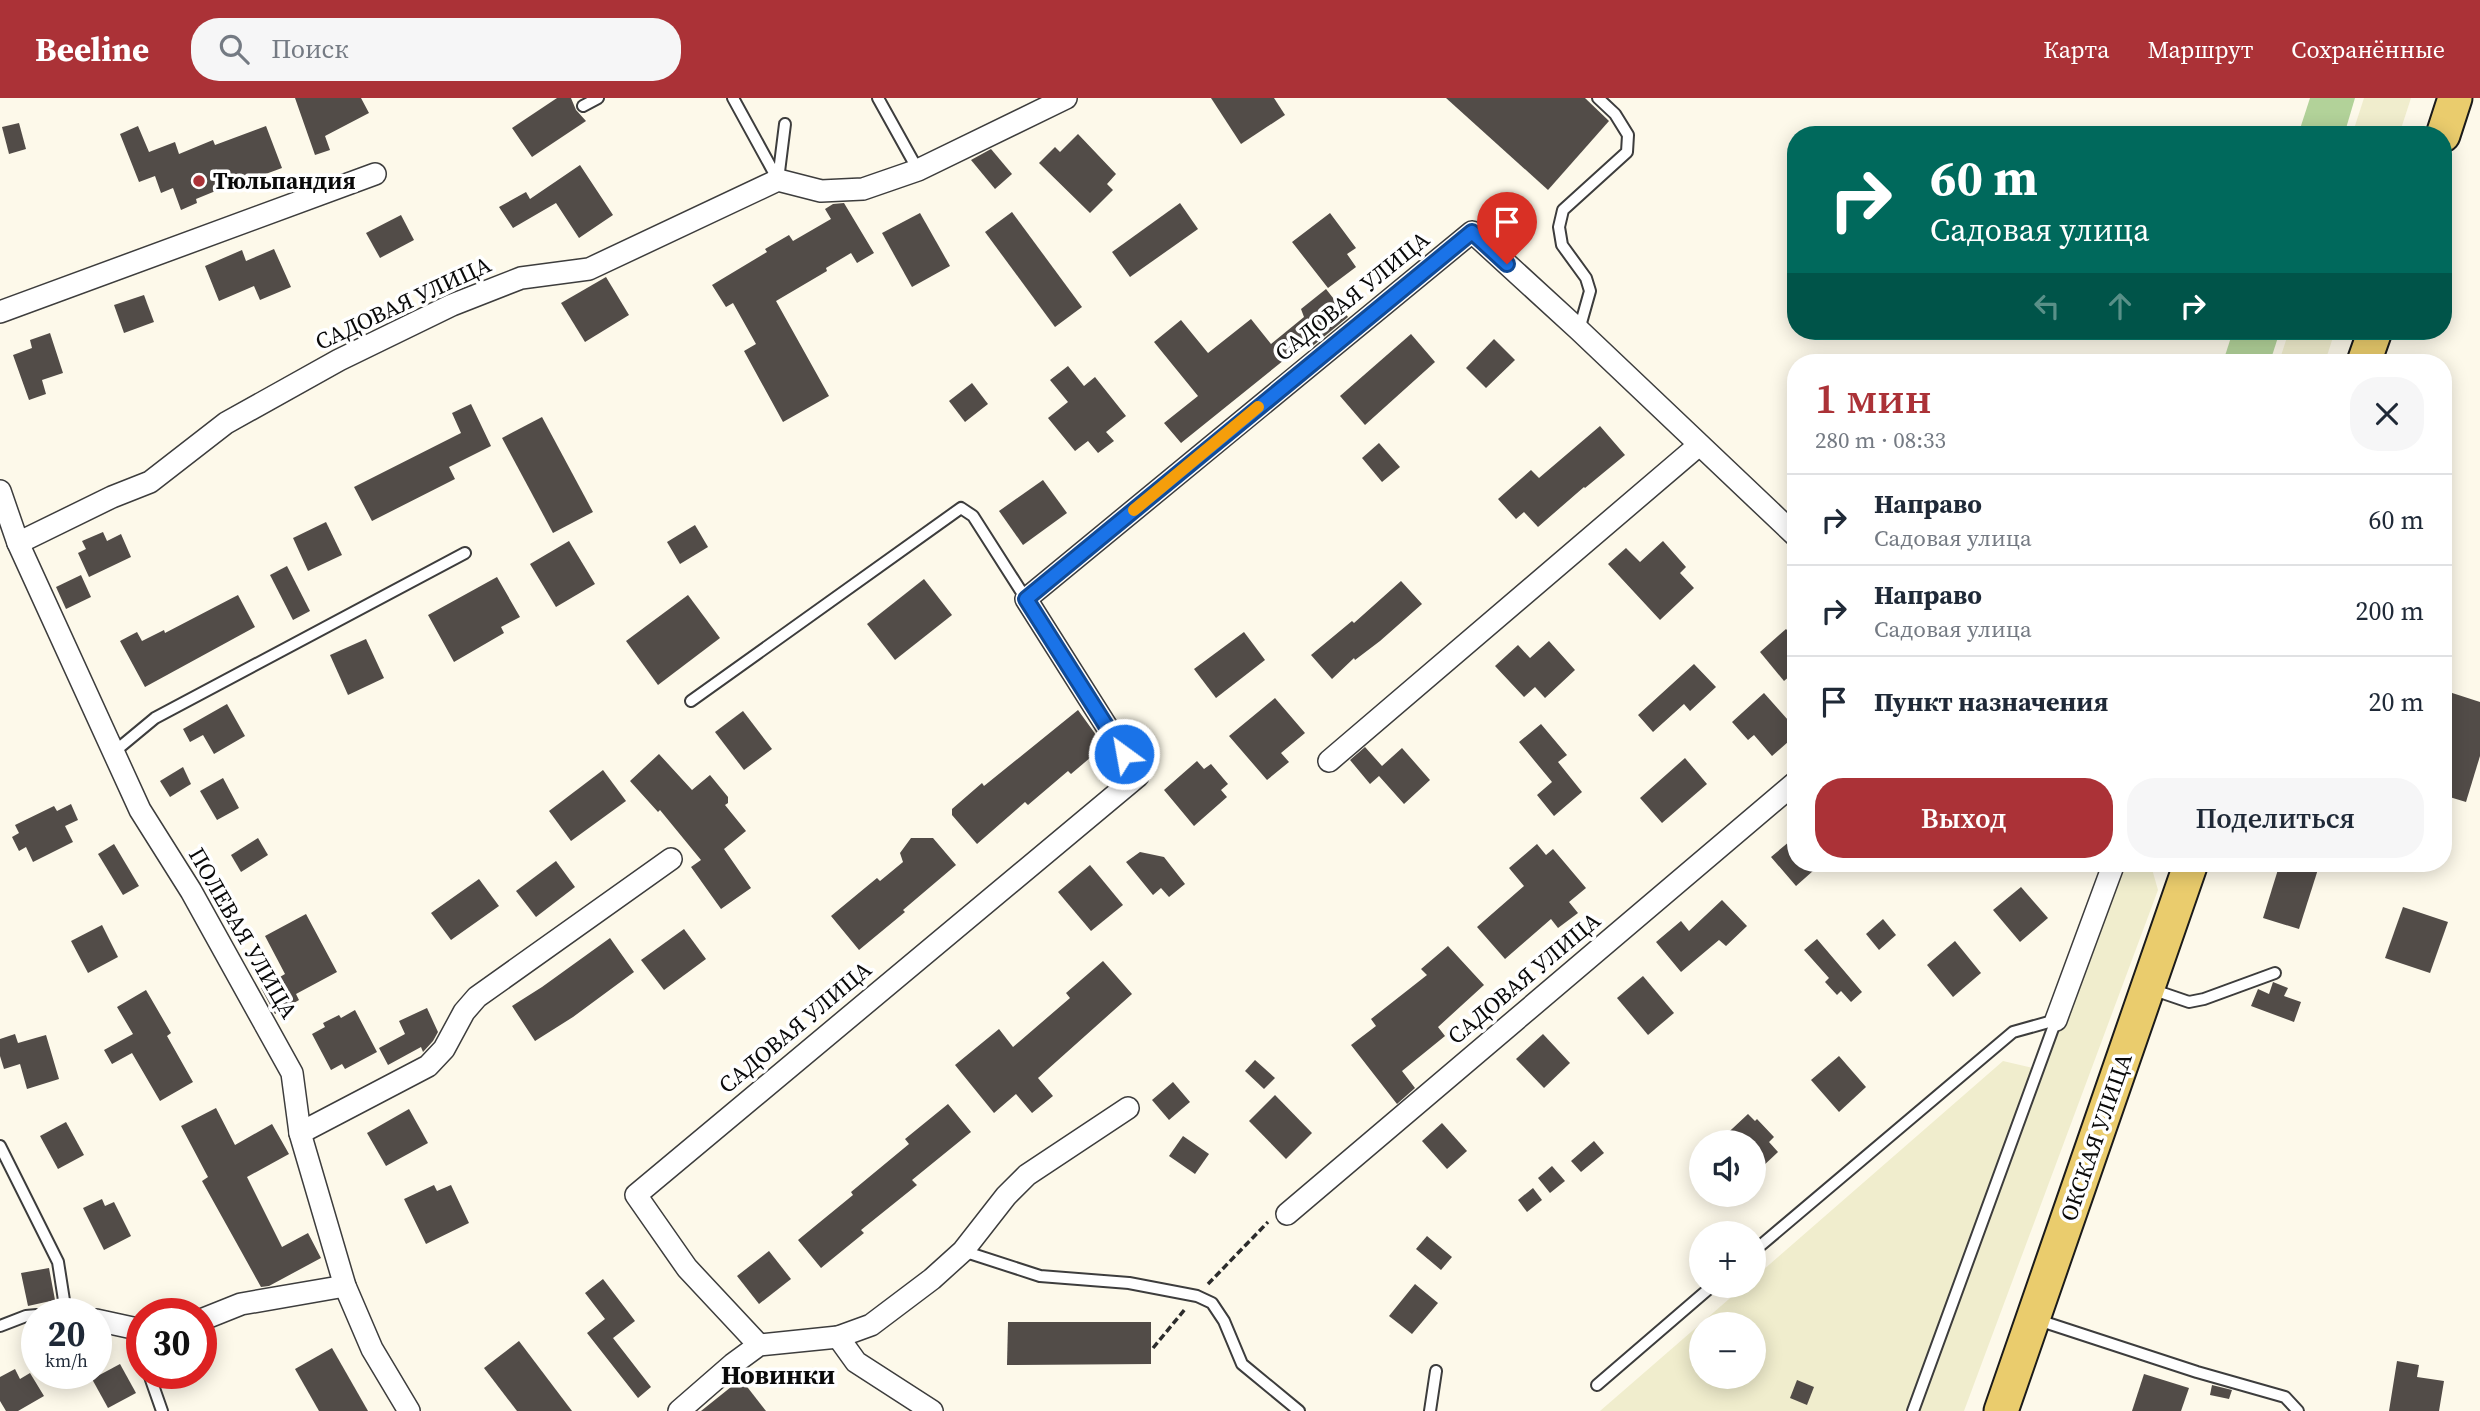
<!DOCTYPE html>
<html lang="ru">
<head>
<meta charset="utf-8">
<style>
  :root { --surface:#fff; --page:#f6f6f7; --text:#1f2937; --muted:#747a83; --line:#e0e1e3; --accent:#ab3237 }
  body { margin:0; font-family:"Source Serif 4",serif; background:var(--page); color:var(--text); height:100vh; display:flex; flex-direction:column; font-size:26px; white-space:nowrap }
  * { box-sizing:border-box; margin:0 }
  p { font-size:23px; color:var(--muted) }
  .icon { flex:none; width:38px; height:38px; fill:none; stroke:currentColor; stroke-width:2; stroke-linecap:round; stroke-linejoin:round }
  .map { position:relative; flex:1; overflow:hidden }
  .drawer { position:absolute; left:1787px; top:256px; width:665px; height:518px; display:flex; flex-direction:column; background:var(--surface); border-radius:28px; box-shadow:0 4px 18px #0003 }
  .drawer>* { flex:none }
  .hud { position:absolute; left:1787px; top:28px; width:665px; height:214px; border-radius:28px; box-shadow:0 4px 18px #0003; background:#00695c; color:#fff; overflow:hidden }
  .fabs { position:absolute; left:1689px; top:1032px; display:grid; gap:14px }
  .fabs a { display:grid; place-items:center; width:77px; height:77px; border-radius:50%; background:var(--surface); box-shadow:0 4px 18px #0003; font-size:35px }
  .speed { position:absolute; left:21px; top:1200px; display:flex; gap:14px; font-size:35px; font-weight:700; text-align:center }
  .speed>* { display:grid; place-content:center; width:91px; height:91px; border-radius:50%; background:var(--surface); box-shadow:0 4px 18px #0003; line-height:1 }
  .speed small { font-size:18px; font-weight:400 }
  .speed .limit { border:10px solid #d22; background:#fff; color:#111 }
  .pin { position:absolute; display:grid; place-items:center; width:60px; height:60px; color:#fff; margin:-72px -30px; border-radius:50% 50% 50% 0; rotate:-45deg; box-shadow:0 0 7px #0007 }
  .pin .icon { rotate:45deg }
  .me { position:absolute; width:77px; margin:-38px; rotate:328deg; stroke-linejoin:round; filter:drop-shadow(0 0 5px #0008) }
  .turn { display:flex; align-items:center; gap:24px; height:147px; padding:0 28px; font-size:32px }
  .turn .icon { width:91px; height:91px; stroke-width:2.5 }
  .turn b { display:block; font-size:49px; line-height:60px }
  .lanes { display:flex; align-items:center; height:66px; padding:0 28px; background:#0003; justify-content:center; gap:35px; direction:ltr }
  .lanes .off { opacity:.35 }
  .round { display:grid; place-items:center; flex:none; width:74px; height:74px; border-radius:28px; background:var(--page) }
  .head { display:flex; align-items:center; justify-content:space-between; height:119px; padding:0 28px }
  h1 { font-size:42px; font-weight:600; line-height:52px; color:var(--accent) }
  .cta { display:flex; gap:14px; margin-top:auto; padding:14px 28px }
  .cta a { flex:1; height:80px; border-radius:28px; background:var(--accent); color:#fff; font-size:28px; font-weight:600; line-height:80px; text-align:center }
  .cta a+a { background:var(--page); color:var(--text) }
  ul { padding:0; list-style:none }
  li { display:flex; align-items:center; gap:21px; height:91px; padding:0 28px; border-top:2px solid var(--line) }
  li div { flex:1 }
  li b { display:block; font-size:26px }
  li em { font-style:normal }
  header { display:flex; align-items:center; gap:42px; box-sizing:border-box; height:98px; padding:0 35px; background:var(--accent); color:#fff }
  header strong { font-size:33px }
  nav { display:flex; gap:38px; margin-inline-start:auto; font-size:24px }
  .search { width:490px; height:63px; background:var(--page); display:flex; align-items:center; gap:18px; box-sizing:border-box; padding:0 24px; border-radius:28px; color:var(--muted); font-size:26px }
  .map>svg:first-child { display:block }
</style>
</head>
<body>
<header>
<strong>Beeline</strong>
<div class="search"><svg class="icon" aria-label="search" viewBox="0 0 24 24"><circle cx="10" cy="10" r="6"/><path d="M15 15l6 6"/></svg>Поиск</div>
<nav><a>Карта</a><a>Маршрут</a><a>Сохранённые</a></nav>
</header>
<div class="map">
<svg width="2480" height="1313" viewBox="0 0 2480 1313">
  <rect width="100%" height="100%" fill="#fdf9ea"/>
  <!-- farmland -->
  <g fill="#f0edcd" fill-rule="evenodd">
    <path d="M2364,0H2411L2399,37H2352Z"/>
    <path d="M2289,233H2335L2325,264H2279Z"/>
    <path d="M2122,765L2152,771L2158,792L1964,1313H1600L1744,1188H1754V1180L2003,963L2041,972ZM1701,1227H1754V1279H1701Z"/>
  </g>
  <!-- forest -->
  <g fill="#b2d299">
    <path d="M2310,0H2355L2344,37H2298Z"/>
    <path d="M2233,233H2280L2270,264H2223Z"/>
  </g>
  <!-- building -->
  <g fill="#524c48">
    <path d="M295,0H361L369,15L325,38L330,52L315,57Z"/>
    <path d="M557,0H571L576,12L586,23L532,59L512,30Z"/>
    <path d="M1211,0H1274L1285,17L1241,46Z"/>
    <path d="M1446,0H1585L1609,23L1548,92Z"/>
    <path d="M19,25L26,51L9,56L2,29Z"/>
    <path d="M138,28L149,54L175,44L179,56L213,42L215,47L266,28L282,70L241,85L240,83L196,101L197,105L181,112L173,90L161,95L155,78L139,84L120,36Z"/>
    <path d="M1078,36L1116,76L1107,86L1113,92L1090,115L1039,65L1055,49L1060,54Z"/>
    <path d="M991,51L1012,76L995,91L971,62Z"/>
    <path d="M580,67L613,117L579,140L556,105L513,130L499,109L526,94L530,101Z"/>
    <path d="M844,105L874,155L857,165L851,155L826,170L827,173L776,203L829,298L783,324L744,253L756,246L733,205L726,209L712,187L767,154L765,151L789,137L793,143L831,121L825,111L833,106Z"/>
    <path d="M1180,105L1198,131L1130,179L1112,154Z"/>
    <path d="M1012,114L1082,209L1055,229L985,134Z"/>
    <path d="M920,115L950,168L912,189L882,135Z"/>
    <path d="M1330,115L1356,150L1347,156L1356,169L1328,190L1292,144Z"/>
    <path d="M401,117L414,142L380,160L366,135Z"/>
    <path d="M274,151L291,189L260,202L254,188L219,203L205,168L242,152L246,163Z"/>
    <path d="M606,179L629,217L585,244L561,205Z"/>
    <path d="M1326,191L1348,219L1309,251L1304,246L1181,345L1164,325L1198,298L1154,244L1181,222L1208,255L1251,221L1271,246L1304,219L1301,211Z"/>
    <path d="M144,197L154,224L124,235L114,207Z"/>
    <path d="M50,235L63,275L42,282L46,296L29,302L13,257L32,250L30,242Z"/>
    <path d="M1411,236L1435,264L1365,327L1340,298Z"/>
    <path d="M1494,241L1515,262L1486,290L1466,270Z"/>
    <path d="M1068,268L1084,288L1095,279L1126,318L1106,334L1114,343L1098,355L1088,343L1075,353L1048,320L1068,304L1050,282Z"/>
    <path d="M972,285L988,306L965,324L949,303Z"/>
    <path d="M471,306L491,348L449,369L455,381L372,423L354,389L461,335L452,315Z"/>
    <path d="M542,319L593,414L553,435L502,340Z"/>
    <path d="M1600,328L1625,357L1585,390L1584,389L1538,429L1524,414L1516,421L1498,401L1531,372L1539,380Z"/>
    <path d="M1379,345L1400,369L1382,384L1362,360Z"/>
    <path d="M1043,382L1067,415L1023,447L999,413Z"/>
    <path d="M326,424L342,457L308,473L293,440Z"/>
    <path d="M695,427L708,449L680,466L667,444Z"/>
    <path d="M103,434L107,443L121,436L131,459L89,479L78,455L86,451L82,443Z"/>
    <path d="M569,443L595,486L556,509L530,466Z"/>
    <path d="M1663,443L1686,469L1680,475L1694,490L1660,522L1608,466L1626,450L1640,464Z"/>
    <path d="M287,468L310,513L293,522L270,477Z"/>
    <path d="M81,477L91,499L66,511L56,489Z"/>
    <path d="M497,479L520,519L501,529L504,535L454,564L428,517Z"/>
    <path d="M924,481L952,517L895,562L867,526Z"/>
    <path d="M1401,483L1422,506L1380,543L1355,562L1354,560L1332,581L1311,557L1352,523L1354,525Z"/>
    <path d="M238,497L255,529L145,589L120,543L137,534L142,543L164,532L165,535Z"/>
    <path d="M688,497L720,540L658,587L626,543Z"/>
    <path d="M1786,531L1796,542V573L1784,583L1760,554Z"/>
    <path d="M1244,534L1265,562L1216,600L1194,571Z"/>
    <path d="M366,541L384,580L348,597L330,557Z"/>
    <path d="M1549,543L1575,572L1545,600L1535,589L1524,599L1495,568L1518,547L1530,560Z"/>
    <path d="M1694,566L1716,589L1690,613L1684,606L1653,634L1638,617Z"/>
    <path d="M2443,592L2480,604V658L2466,704L2443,697Z"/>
    <path d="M1764,595L1796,631V637L1772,658L1754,637L1748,642L1732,624Z"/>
    <path d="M1275,600L1305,635L1281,655L1289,664L1267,682L1229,638Z"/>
    <path d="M227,606L245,638L214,656L203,637L190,644L183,631Z"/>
    <path d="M1078,612L1104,648L1071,676L1068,673L1028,707L1025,704L977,746L952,717V711L982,685L984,688Z"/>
    <path d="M743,613L772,651L744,672L715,634Z"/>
    <path d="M1541,626L1567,657L1558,664L1582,694L1554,718L1537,697L1552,684L1519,644Z"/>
    <path d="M1365,649L1382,668L1402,650L1430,682L1404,706L1379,678L1370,686L1350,662Z"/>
    <path d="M659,656L692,692L710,677L728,699V705L725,707L746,733L724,751L751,790L721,811L691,769L701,762L660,712L658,714L630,683Z"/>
    <path d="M1685,660L1707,686L1662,725L1640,700Z"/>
    <path d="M1197,663L1204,671L1211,666L1228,686L1221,692L1227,699L1194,728L1164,692Z"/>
    <path d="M183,669L191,686L170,699L160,683Z"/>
    <path d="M603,672L626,703L571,743L549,713Z"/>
    <path d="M223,680L239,710L217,722L200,693Z"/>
    <path d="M71,706L78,722L65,728L73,744L33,764L26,749L19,753L12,739L19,735L15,727L54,708L57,713Z"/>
    <path d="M1796,738V765H1822L1796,788L1771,759Z"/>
    <path d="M258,740L268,757L241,774L231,757Z"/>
    <path d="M911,740H933L956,767L903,812L905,814L859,852L831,818L877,780L880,783L903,764L900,755Z"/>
    <path d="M114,746L139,788L123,797L98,756Z"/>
    <path d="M1537,746L1546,757L1553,751L1586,790L1569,804L1578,815L1558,830L1551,821L1505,861L1477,829L1524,788L1509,770Z"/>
    <path d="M1140,754L1164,759L1185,786L1169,799L1161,790L1153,797L1126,764Z"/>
    <path d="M556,763L575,789L536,819L516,793Z"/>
    <path d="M2280,765H2320L2299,831L2263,820Z"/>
    <path d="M1090,767L1123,807L1091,833L1058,794Z"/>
    <path d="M479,781L499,808L451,842L431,815Z"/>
    <path d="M2021,789L2048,820L2020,844L1993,812Z"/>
    <path d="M1722,802L1747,828L1726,848L1719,842L1681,874L1656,844L1681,823L1689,833Z"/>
    <path d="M2403,809L2448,824L2430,875L2385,860Z"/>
    <path d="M306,816L337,874L296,896L299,902L275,916L261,890L285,876L265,838Z"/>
    <path d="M1883,821L1896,837L1879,852L1866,836Z"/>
    <path d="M102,827L118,859L88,875L71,843Z"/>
    <path d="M684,831L706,861L664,892L641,862Z"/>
    <path d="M610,840L634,874L573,919L535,943L512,908L542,889Z"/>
    <path d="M1817,841L1862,894L1851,904L1841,893L1837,897L1825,884L1829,880L1804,852Z"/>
    <path d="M1955,843L1981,875L1953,899L1927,867Z"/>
    <path d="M1448,848L1484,887L1438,929L1445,938L1402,973L1415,990L1397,1006L1351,947L1376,928L1371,921L1427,877L1421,871Z"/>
    <path d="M1103,863L1132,896L1038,980L1053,998L1032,1015L1016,996L994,1015L955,967L999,931L1013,949L1070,900L1066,895Z"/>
    <path d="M1643,878L1674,915L1648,937L1617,900Z"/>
    <path d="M2273,884L2288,890L2284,898L2301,904L2294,924L2251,908L2258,891L2269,896Z"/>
    <path d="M146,892L171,935L167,938L193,984L160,1003L132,955L112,966L104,952L133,936L117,909Z"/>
    <path d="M427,910L438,934L433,943L423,954L421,949L388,967L379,950L405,936L399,923Z"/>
    <path d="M355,912L377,954L345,971L342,966L331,972L312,936L325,929L323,925L339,917L341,920Z"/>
    <path d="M15,936L18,945L46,937L59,981L27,991L20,966L4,971L0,958V941Z"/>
    <path d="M1543,936L1570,965L1544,990L1516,961Z"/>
    <path d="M1839,958L1866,989L1839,1014L1811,982Z"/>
    <path d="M1255,962L1275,980L1264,991L1245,973Z"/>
    <path d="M1173,984L1190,1004L1169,1022L1152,1002Z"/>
    <path d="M1275,997L1312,1035L1286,1061L1249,1023Z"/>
    <path d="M948,1006L971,1034L912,1082L917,1087L861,1132L864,1135L821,1170L798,1142L853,1097L851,1094L909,1046L905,1041Z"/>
    <path d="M216,1010L235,1047L272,1026L289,1056L247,1079L282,1149L308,1135L321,1160L269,1188L261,1189L241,1153L202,1083L208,1079L181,1028Z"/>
    <path d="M409,1011L428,1045L386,1068L367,1035Z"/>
    <path d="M1748,1016L1755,1023L1757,1021L1774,1039L1769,1044L1778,1054L1761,1070L1754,1062V1045H1717Z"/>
    <path d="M66,1024L84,1057L58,1071L40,1038Z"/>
    <path d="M1442,1025L1467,1053L1447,1071L1422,1043Z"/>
    <path d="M1183,1038L1209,1056L1195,1076L1169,1058Z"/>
    <path d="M1594,1043L1604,1055L1581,1074L1571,1063Z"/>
    <path d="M1552,1068L1565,1083L1550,1095L1538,1080Z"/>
    <path d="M434,1087L437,1093L451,1087L469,1125L426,1146L404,1101Z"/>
    <path d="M1533,1090L1542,1102L1527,1114L1518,1102Z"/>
    <path d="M102,1101L105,1108L114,1104L131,1138L104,1152L83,1110Z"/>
    <path d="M1427,1138L1452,1159L1441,1172L1416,1151Z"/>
    <path d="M769,1153L791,1181L759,1206L737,1178Z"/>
    <path d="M49,1170L55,1202L28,1208L21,1175Z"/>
    <path d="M603,1181L635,1223L613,1240L651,1289L638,1300L587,1235L605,1221L585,1195Z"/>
    <path d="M1415,1186L1438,1205L1412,1236L1389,1218Z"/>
    <path d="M1008,1224H1151V1266L1007,1267Z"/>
    <path d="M519,1243L572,1313H517L484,1270Z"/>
    <path d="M332,1250L368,1313H319L295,1271Z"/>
    <path d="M2397,1263L2419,1267L2417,1279L2444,1283L2439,1313H2389Z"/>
    <path d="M120,1266L136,1295L108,1310L92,1281Z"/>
    <path d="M15,1271L20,1281L30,1275L44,1298L18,1313H6L0,1303V1279Z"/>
    <path d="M2144,1276L2189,1290L2181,1313H2132Z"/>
    <path d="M741,1281L766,1313H701Z"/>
    <path d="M1797,1282L1814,1289L1807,1307L1790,1300Z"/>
    <path d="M2212,1287L2232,1292L2229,1301L2210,1297Z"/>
  </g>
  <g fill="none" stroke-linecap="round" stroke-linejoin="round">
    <defs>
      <g id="lane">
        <path d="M733,0L778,82"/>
        <path d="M878,0L918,72"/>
        <path d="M583,8L598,0"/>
        <path d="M778,82L785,26"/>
        <path d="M1579,232L1590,193L1586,180L1562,147L1559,129L1563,112L1627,54L1628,37L1615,16L1598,0"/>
        <path d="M691,603L961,410L973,418L1026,501"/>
        <path d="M114,654L155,620L465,455"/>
        <path d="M2151,891L2189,904L2204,901L2275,875"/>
        <path d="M0,1048L58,1164L66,1215L50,1216"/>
        <path d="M963,1153L1040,1178L1129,1185L1197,1198L1212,1205L1224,1223L1242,1266L1299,1313"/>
        <path d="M1754,1153L2013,934L2056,922"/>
        <path d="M2035,1221L2197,1274L2285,1299L2298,1313"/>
        <path d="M0,1228L26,1218L37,1217"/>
        <path d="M149,1276L162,1313"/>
        <path d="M1597,1287L1712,1188"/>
        <path d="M1430,1313L1436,1273"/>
        <path d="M1913,1313L2056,922"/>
      </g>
      <g id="street">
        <path d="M0,214L375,76"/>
        <path d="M0,393L18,445L140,712L191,793L292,975L300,1035L345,1188L372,1251L409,1313"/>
        <path d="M18,445L112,399L150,384L226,325L339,262L452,207L521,180L589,171L778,82L821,93L863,91L918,72L1066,0"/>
        <path d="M1329,663L1699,347"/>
        <path d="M2056,922L2114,765"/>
        <path d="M300,1035L428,968L444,951L464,914L477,899L671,761"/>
        <path d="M1287,1116L1796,684"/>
        <path d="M66,1215L73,1216"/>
        <path d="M96,1222L142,1232"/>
        <path d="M201,1222L241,1206L345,1188"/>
        <path d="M838,1239L856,1264L932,1313"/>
        <path d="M759,1247L687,1170L636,1097L1138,678L1026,501L1472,134L1579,232L1796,438"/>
        <path d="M679,1313L733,1266L759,1247L838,1239L871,1227L932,1181L963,1153L1006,1098L1027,1077L1128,1010"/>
      </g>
      <g id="primary">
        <path d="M2443,37L2455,0"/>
        <path d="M2364,264L2375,233"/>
        <path d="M2001,1313L2191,765"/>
      </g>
    </defs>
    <!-- lane casing -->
    <use href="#lane" stroke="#3d3d3d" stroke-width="14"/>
    <!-- street casing -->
    <use href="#street" stroke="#3d3d3d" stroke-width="24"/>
    <!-- primary casing -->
    <use href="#primary" stroke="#1b1b1b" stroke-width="37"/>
    <!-- path -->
    <g stroke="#2c2c2c" stroke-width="3.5" stroke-dasharray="7 3.5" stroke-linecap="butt">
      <path d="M1208,1186L1268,1124"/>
      <path d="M1153,1250L1186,1210"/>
    </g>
    <!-- lane -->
    <use href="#lane" stroke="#fff" stroke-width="10"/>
    <!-- street -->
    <use href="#street" stroke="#fff" stroke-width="21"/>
    <!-- primary -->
    <use href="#primary" stroke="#eacc6d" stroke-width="33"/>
  </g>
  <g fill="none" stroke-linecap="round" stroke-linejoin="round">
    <defs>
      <path id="route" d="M1124,656L1026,501L1472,134L1507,166"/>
    </defs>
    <!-- route casing -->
    <use href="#route" stroke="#114b97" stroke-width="18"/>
    <!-- route -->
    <use href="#route" stroke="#1a73e8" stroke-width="12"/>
    <!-- slow -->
    <path stroke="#f59e0b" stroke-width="12" d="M1134,412L1258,309"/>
  </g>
  <!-- markers -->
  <circle fill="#ab3237" stroke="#fff" stroke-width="2.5" cx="199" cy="83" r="7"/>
  <g text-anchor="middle" stroke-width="7" stroke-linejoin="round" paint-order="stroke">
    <!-- poi labels -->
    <g font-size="23" font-weight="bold" fill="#0a0a0a" stroke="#fff" text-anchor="start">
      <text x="213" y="91">Тюльпандия</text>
    </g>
    <!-- street labels -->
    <g font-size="23" fill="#0a0a0a" stroke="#fff">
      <text transform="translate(1352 198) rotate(-39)" y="8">САДОВАЯ УЛИЦА</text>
      <text transform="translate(403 205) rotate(-25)" y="8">САДОВАЯ УЛИЦА</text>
      <text transform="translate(243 835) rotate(60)" y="8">ПОЛЕВАЯ УЛИЦА</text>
      <text transform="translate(1524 880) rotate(-40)" y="8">САДОВАЯ УЛИЦА</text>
      <text transform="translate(795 929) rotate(-40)" y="8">САДОВАЯ УЛИЦА</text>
      <text transform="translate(2096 1039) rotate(-71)" y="8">ОКСКАЯ УЛИЦА</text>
    </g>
    <!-- quarter labels -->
    <g font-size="26" font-weight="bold" fill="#0a0a0a" stroke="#fff">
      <text x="778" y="1286">Новинки</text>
    </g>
  </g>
</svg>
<div class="fabs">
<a><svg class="icon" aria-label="sound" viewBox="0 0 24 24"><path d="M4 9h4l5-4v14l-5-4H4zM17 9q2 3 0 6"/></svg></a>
<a>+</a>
<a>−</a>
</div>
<div class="speed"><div>20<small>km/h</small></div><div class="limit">30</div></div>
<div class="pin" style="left:1507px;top:166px;background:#d93025"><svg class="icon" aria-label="arrive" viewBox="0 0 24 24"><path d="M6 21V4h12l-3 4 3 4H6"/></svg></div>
<svg class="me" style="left:1124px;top:656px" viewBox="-20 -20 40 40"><circle r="17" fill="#1a73e8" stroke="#fff" stroke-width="3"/><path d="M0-11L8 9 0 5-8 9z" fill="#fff"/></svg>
<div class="hud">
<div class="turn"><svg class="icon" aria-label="right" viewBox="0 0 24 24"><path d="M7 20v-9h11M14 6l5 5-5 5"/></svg><div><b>60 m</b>Садовая улица</div></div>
<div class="lanes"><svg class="icon off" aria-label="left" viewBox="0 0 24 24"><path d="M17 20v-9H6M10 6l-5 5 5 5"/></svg><svg class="icon off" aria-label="ahead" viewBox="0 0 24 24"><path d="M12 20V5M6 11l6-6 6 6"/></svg><svg class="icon" aria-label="right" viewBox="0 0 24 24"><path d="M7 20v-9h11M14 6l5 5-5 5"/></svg></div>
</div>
<section class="drawer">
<div class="head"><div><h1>1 мин</h1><p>280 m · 08:33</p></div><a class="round"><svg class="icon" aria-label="close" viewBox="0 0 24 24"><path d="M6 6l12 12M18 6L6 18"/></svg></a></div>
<ul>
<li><svg class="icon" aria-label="right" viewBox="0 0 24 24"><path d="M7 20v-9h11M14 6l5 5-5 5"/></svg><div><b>Направо</b><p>Садовая улица</p></div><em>60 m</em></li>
<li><svg class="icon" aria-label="right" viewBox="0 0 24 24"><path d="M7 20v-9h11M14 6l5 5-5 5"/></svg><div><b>Направо</b><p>Садовая улица</p></div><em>200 m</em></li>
<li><svg class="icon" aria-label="arrive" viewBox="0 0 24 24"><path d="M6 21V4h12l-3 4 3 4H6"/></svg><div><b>Пункт назначения</b></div><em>20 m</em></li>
</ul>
<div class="cta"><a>Выход</a><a>Поделиться</a></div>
</section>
</div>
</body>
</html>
